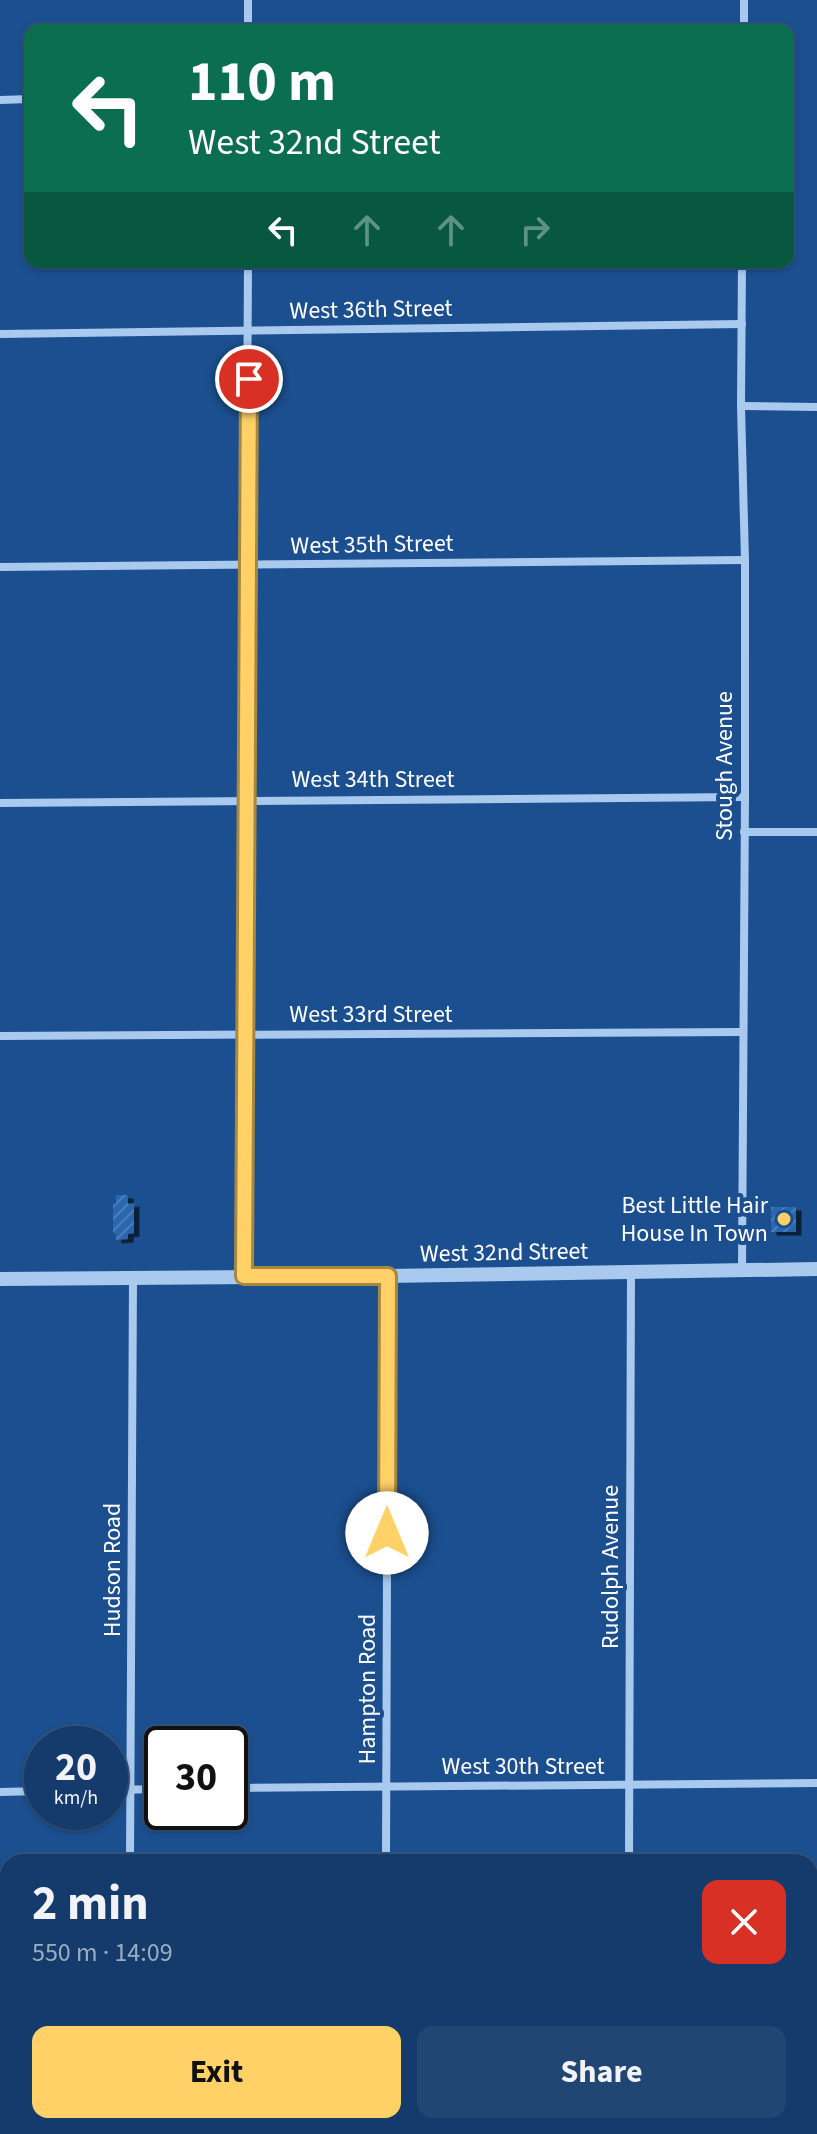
<!DOCTYPE html>
<html lang="en">
<head>
<meta charset="utf-8">
<style>
  :root { --surface:#143b6b; --page:#214673; --text:#f1f3f6; --muted:#9dadc1; --line:#33557e; --accent:#ffd166 }
  body { margin:0; font-family:"Source Sans 3",sans-serif; background:var(--page); color:var(--text); height:100vh; display:flex; flex-direction:column; font-size:30px; white-space:nowrap }
  * { box-sizing:border-box; margin:0 }
  p { font-size:26px; color:var(--muted) }
  .icon { flex:none; width:44px; height:44px; fill:none; stroke:currentColor; stroke-width:2; stroke-linecap:round; stroke-linejoin:round }
  .map { position:relative; flex:1; overflow:hidden }
  .details { position:absolute; left:0px; top:1854px; width:818px; height:280px; display:flex; flex-direction:column; background:var(--surface); border-radius:24px 24px 0 0; box-shadow:0 2px 6px #0004,0 0 0 2px var(--line) }
  .details>* { flex:none }
  .guide { position:absolute; left:24px; top:24px; width:770px; height:244px; border-radius:16px; box-shadow:0 2px 6px #0004,0 0 0 2px var(--line); background:#0b6e4f; color:#fff; overflow:hidden }
  .speed { position:absolute; left:24px; top:1726px; display:flex; gap:16px; font-size:40px; font-weight:700; text-align:center }
  .speed>* { display:grid; place-content:center; width:104px; height:104px; border-radius:50%; background:var(--surface); box-shadow:0 2px 6px #0004,0 0 0 2px var(--line); line-height:1 }
  .speed small { font-size:20px; font-weight:400 }
  .speed .limit { border:4px solid #111; border-radius:12px; background:#fff; color:#111 }
  .pin { position:absolute; display:grid; place-items:center; width:68px; height:68px; color:#fff; margin:-34px; border:4px solid #fff; border-radius:50%; box-shadow:0 2px 8px #0007 }
  .me { position:absolute; width:88px; margin:-44px; rotate:0deg; stroke-linejoin:round; filter:drop-shadow(0 0 6px #0008) }
  .turn { display:flex; align-items:center; gap:28px; height:168px; padding:0 32px; font-size:36px }
  .turn .icon { width:104px; height:104px; stroke-width:2.5 }
  .turn b { display:block; font-size:56px; line-height:68px }
  .lanes { display:flex; align-items:center; height:76px; padding:0 32px; background:#0003; justify-content:center; gap:40px; direction:ltr }
  .lanes .off { opacity:.35 }
  .round { display:grid; place-items:center; flex:none; width:84px; height:84px; border-radius:16px; background:var(--page) }
  .overview { display:flex; align-items:center; justify-content:space-between; height:136px; padding:0 32px }
  h1 { font-size:48px; font-weight:700; line-height:60px }
  .button { display:flex; gap:16px; margin-top:auto; padding:16px 32px }
  .button a { flex:1; height:92px; border-radius:16px; background:var(--accent); color:#111; font-size:32px; font-weight:700; line-height:92px; text-align:center }
  .button a+a { background:var(--page); color:var(--text) }
  .map>svg:first-child { display:block }
</style>
</head>
<body>
<div class="map">
<svg width="817" height="2134" viewBox="0 0 817 2134">
  <defs>
    <pattern id="building-hatch" width="6" height="6" patternUnits="userSpaceOnUse" patternTransform="scale(2)"><rect width="6" height="6" fill="#2a66ad"/><path d="M-1 1l2-2M0 6l6-6M5 7l2-2" fill="none" stroke="#4a7db9"/></pattern>
    <filter id="shadow"><feDropShadow dx="5.5" dy="3.5" stdDeviation="0" flood-color="#0009"/></filter>
  </defs>
  <rect width="100%" height="100%" fill="#1b4f8f"/>
  <!-- building -->
  <g fill="url(#building-hatch)" filter="url(#shadow)">
    <path d="M116,1195H128V1204L134,1203V1233L128,1234V1239L116,1240L115,1233H113V1203L116,1204Z"/>
    <rect x="771" y="1207" width="25" height="25"/>
  </g>
  <g fill="none" stroke-linecap="round" stroke-linejoin="round">
    <!-- minor -->
    <g stroke="#a9c9ee" stroke-width="8">
      <path d="M248,30V0"/>
      <path d="M744,30V0"/>
      <path d="M0,100L30,99"/>
      <path d="M0,334L742,324"/>
      <path d="M741,406L817,407"/>
      <path d="M0,567L745,560"/>
      <path d="M0,803L745,797"/>
      <path d="M744,832H817"/>
      <path d="M0,1036L743,1032"/>
      <path d="M742,1270L745,797V560L741,406L742,262"/>
      <path d="M244,1276L247,1034L245,800L248,262"/>
      <path d="M230,1788L817,1783"/>
      <path d="M110,1790L162,1789"/>
      <path d="M0,1792L42,1791"/>
      <path d="M130,1862L133,1277"/>
      <path d="M386,1862L388,1276"/>
      <path d="M629,1862L631,1272"/>
      <path d="M810,2105L817,2104"/>
      <path d="M0,2111H8"/>
      <path d="M130,2134V2126"/>
      <path d="M387,2134V2126"/>
      <path d="M630,2134V2126"/>
    </g>
    <!-- tertiary -->
    <path stroke="#a9c9ee" stroke-width="14" d="M0,1279L388,1276L817,1269"/>
  </g>
  <g fill="none" stroke-linecap="round" stroke-linejoin="round">
    <defs>
      <path id="route" d="M249,379L244,1276H388L387,1533"/>
    </defs>
    <!-- route casing -->
    <use href="#route" stroke="#a68842" stroke-width="20"/>
    <!-- route -->
    <use href="#route" stroke="#ffd166" stroke-width="14"/>
  </g>
  <!-- markers -->
  <circle fill="#ffd166" stroke="#1b4f8f" stroke-width="3" cx="784" cy="1219" r="8"/>
  <g text-anchor="middle" stroke-width="8" stroke-linejoin="round" paint-order="stroke">
    <!-- street labels -->
    <g font-size="24" fill="#fff" stroke="#1b4f8f">
      <text transform="translate(371 309) rotate(-1)" y="8">West 36th Street</text>
      <text transform="translate(372 544) rotate(-1)" y="8">West 35th Street</text>
      <text transform="translate(724 766) rotate(-90)" y="8">Stough Avenue</text>
      <text x="373" y="787">West 34th Street</text>
      <text x="371" y="1022">West 33rd Street</text>
      <text transform="translate(504 1252) rotate(-1)" y="8">West 32nd Street</text>
      <text transform="translate(610 1567) rotate(-90)" y="8">Rudolph Avenue</text>
      <text transform="translate(112 1570) rotate(-90)" y="8">Hudson Road</text>
      <text transform="translate(367 1689) rotate(-90)" y="8">Hampton Road</text>
      <text x="523" y="1774">West 30th Street</text>
    </g>
    <!-- poi labels -->
    <g font-size="24" fill="#fff" stroke="#1b4f8f" text-anchor="end">
      <text x="768" y="1213">Best Little Hair<tspan x="768" dy="28">House In Town</tspan></text>
    </g>
  </g>
</svg>
<div class="speed"><div>20<small>km/h</small></div><div class="limit">30</div></div>
<div class="pin" style="left:249px;top:379px;background:#d93025"><svg class="icon" aria-label="arrive" viewBox="0 0 24 24"><path d="M6 21V4h12l-3 4 3 4H6"/></svg></div>
<svg class="me" style="left:387px;top:1533px" viewBox="-20 -20 40 40"><circle r="19" fill="#fff"/><path d="M0-13L10 11 0 6-10 11z" fill="#ffd166"/></svg>
<div class="guide">
<div class="turn"><svg class="icon" aria-label="left" viewBox="0 0 24 24"><path d="M17 20v-9H6M10 6l-5 5 5 5"/></svg><div><b>110 m</b>West 32nd Street</div></div>
<div class="lanes"><svg class="icon" aria-label="left" viewBox="0 0 24 24"><path d="M17 20v-9H6M10 6l-5 5 5 5"/></svg><svg class="icon off" aria-label="ahead" viewBox="0 0 24 24"><path d="M12 20V5M6 11l6-6 6 6"/></svg><svg class="icon off" aria-label="ahead" viewBox="0 0 24 24"><path d="M12 20V5M6 11l6-6 6 6"/></svg><svg class="icon off" aria-label="right" viewBox="0 0 24 24"><path d="M7 20v-9h11M14 6l5 5-5 5"/></svg></div>
</div>
<section class="details">
<div class="overview"><div><h1>2 min</h1><p>550 m · 14:09</p></div><a class="round" style="background:#d93025;color:#fff"><svg class="icon" aria-label="close" viewBox="0 0 24 24"><path d="M6 6l12 12M18 6L6 18"/></svg></a></div>
<div class="button"><a>Exit</a><a>Share</a></div>
</section>
</div>
</body>
</html>
